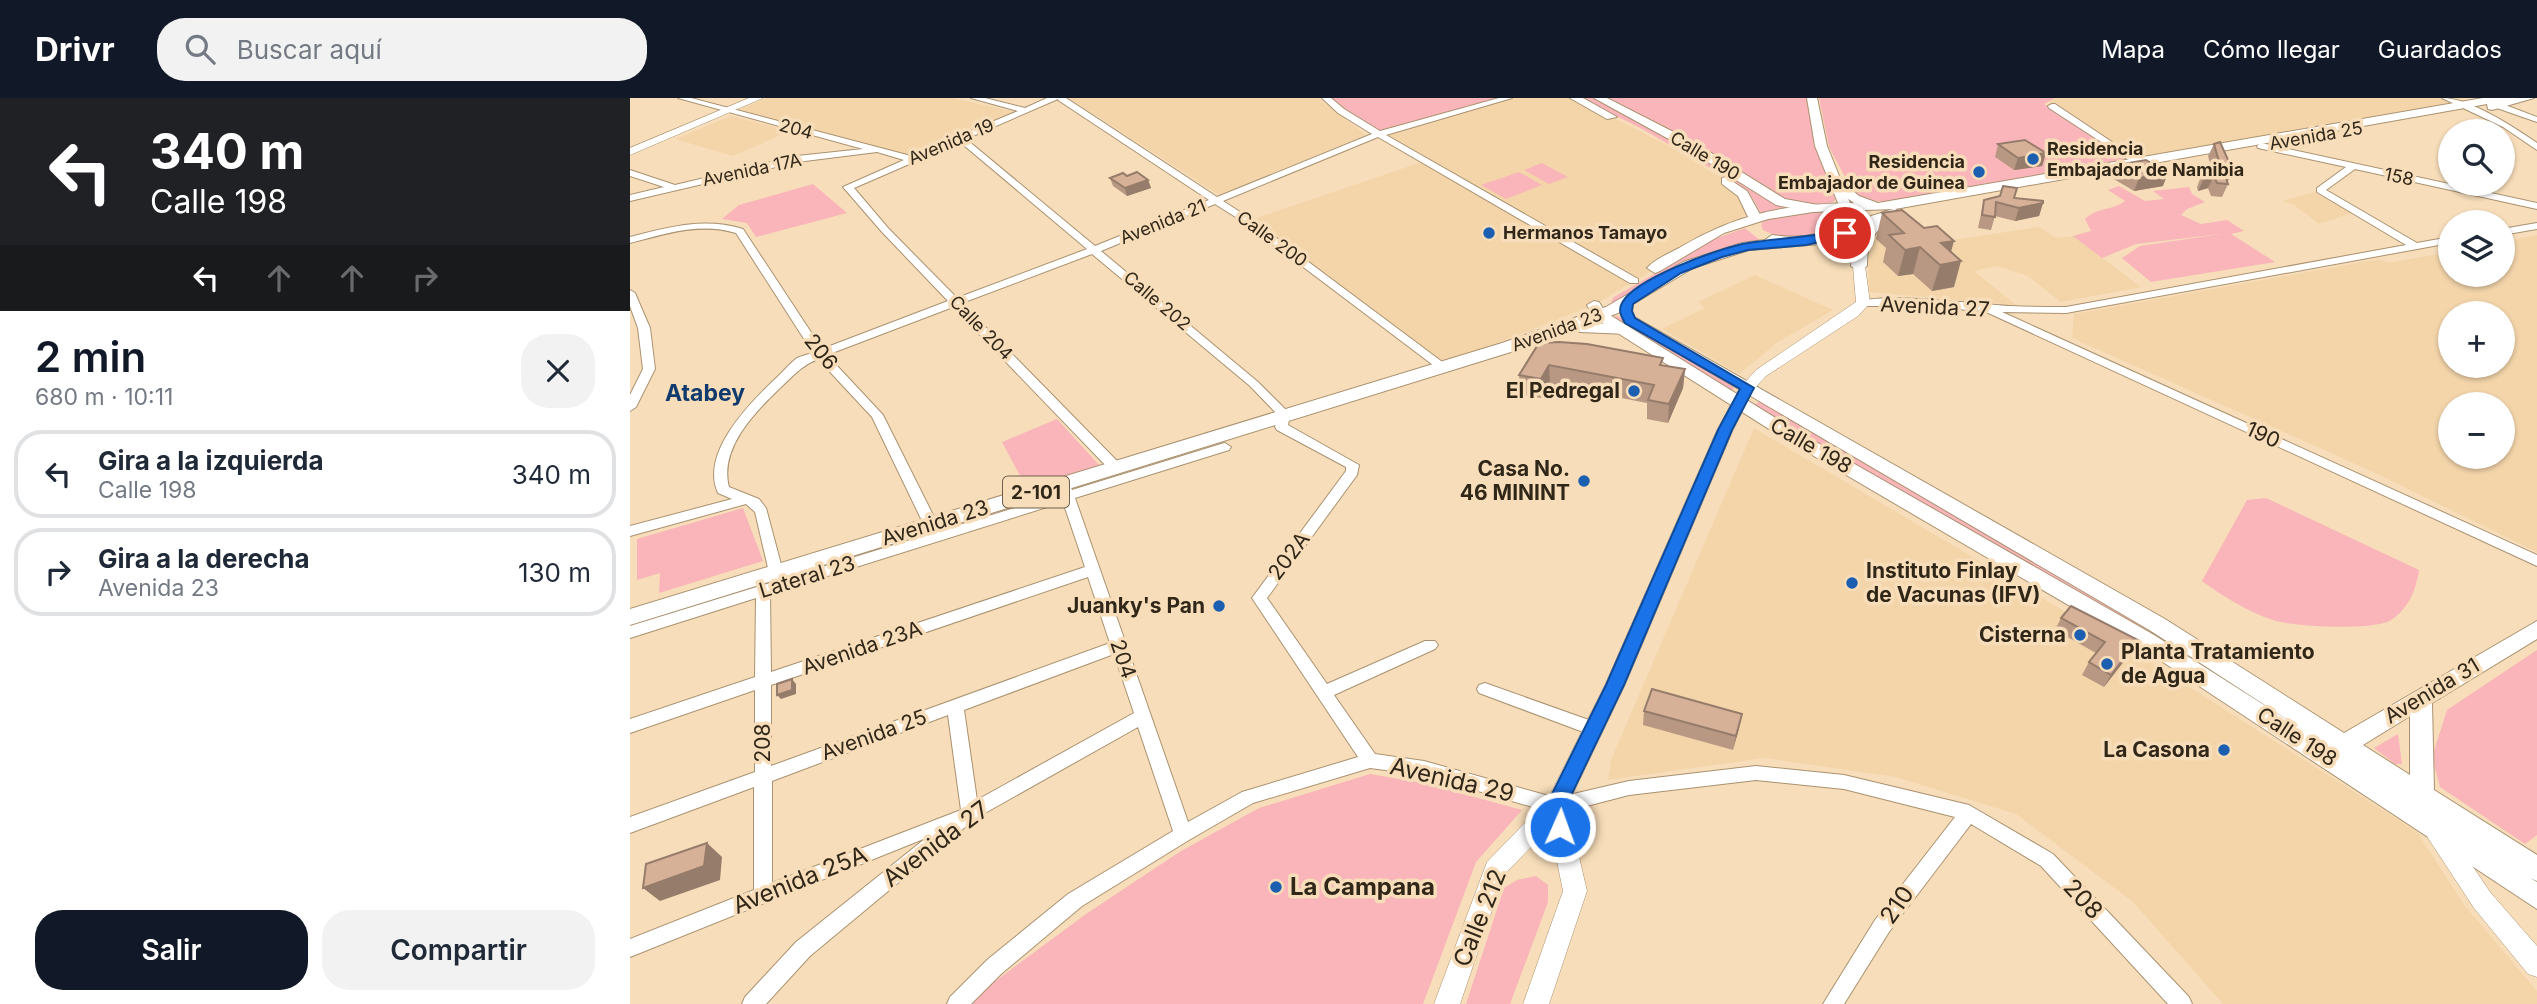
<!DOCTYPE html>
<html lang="es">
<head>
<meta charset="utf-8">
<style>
  :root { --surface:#fff; --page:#f2f2f3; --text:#1f2937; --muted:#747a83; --line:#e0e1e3; --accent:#111827 }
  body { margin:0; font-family:Inter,sans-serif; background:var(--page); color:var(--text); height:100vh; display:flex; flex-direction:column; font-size:26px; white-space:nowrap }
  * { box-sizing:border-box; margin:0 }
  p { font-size:23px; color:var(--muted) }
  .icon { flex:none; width:38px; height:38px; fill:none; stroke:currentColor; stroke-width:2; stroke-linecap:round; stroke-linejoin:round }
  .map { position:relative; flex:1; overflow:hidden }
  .details { display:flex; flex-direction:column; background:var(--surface); width:630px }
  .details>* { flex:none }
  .guide { background:#202124; color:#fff; overflow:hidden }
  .fabs { position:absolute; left:1808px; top:21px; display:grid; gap:14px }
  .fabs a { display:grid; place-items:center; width:77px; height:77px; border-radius:50%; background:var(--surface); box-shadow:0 2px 5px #0004; font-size:35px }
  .pin { position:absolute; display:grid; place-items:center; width:60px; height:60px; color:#fff; margin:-30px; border:4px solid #fff; border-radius:50%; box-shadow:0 2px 7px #0007 }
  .me { position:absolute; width:77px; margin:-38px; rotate:2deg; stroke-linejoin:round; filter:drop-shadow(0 0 5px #0008) }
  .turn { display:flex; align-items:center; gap:24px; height:147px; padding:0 35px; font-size:32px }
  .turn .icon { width:91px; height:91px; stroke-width:2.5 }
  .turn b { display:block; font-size:49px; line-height:60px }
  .lanes { display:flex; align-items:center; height:66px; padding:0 35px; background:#0003; justify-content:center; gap:35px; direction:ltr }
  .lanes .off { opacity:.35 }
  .round { display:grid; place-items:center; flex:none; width:74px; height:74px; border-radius:28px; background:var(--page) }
  .summary { display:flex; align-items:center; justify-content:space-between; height:119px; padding:0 35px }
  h1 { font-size:42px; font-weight:600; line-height:52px; color:var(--accent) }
  .primary-button { display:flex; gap:14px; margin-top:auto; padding:14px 35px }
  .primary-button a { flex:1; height:80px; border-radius:28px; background:var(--accent); color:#fff; font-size:28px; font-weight:600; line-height:80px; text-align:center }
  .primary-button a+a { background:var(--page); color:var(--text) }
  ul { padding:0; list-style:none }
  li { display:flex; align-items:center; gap:21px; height:88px; margin:0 14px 10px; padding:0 21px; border:4px solid var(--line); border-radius:28px }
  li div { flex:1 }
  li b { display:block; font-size:26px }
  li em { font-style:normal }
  header { display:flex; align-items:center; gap:42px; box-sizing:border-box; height:98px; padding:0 35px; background:var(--accent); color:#fff }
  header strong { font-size:33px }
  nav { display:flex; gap:38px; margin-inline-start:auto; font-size:24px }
  .search { width:490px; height:63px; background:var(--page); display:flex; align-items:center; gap:18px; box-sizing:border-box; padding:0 24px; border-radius:28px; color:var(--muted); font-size:26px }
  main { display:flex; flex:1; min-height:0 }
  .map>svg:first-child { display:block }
</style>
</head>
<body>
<header>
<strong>Drivr</strong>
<div class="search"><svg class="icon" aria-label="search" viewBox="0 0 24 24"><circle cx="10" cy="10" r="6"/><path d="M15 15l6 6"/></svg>Buscar aquí</div>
<nav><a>Mapa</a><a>Cómo llegar</a><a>Guardados</a></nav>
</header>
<main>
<section class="details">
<div class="guide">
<div class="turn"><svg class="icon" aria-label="left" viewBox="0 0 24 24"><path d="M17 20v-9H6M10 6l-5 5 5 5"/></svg><div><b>340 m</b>Calle 198</div></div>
<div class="lanes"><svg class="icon" aria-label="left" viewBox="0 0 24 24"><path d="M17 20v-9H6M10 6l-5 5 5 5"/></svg><svg class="icon off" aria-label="ahead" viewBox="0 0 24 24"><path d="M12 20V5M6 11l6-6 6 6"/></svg><svg class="icon off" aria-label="ahead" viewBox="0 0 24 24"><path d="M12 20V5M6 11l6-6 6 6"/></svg><svg class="icon off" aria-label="right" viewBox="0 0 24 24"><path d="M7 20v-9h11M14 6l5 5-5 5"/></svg></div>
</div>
<div class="summary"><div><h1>2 min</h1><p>680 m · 10:11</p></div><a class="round"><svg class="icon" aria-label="close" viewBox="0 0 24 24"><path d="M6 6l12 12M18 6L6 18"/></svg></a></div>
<ul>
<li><svg class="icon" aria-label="left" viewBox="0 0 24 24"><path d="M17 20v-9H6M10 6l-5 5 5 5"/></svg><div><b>Gira a la izquierda</b><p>Calle 198</p></div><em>340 m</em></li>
<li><svg class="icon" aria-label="right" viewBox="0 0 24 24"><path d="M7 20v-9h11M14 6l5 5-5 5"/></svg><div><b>Gira a la derecha</b><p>Avenida 23</p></div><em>130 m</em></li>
</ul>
<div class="primary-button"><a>Salir</a><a>Compartir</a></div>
</section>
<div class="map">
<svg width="1907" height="906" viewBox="0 0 1907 906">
  <rect width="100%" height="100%" fill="#f7ddb9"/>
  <!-- built -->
  <g fill="#f4d5aa" fill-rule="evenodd">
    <path d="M137,0H322L384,14L282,59L108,12Z"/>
    <path d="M439,0H688L736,37L589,97Z"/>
    <path d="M878,0H945L1037,47L1090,79L1113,96L1117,116L964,207L811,268L618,123L795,63L749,36Z"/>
    <path d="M1425,0H1830L1836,3L1508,60L1420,4Z"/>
    <path d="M101,18L160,33L103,58L45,41Z"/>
    <path d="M1684,94L1722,115L1689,126L1664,107L1652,103Z"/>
    <path d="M1255,124L1309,144L1409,129L1426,140L1443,138L1511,189L1431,204L1398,178L1367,168L1344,173L1386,207L1239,194L1238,142Z"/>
    <path d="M1907,137V454L1739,372L1442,240L1444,216L1750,161L1758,165L1820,154V177H1872L1873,144ZM1820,215H1872V268H1820ZM1820,306H1872V359H1820Z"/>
    <path d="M1125,177L1203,212L1148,244L1109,276L1032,231L1075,210L1068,204Z"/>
    <path d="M1124,330L1514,560L1787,734L1835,808L1907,893V906H1593L1503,804L1386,716L1266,679L1134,660L978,682L981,662Z"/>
  </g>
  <!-- green -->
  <g fill="#f9b5b9">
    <path d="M696,0H878L749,36Z"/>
    <path d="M951,0H964L1041,41L1141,104L1158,111L1131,115L1120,96L1092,77L1012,31Z"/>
    <path d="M969,0H1182L1206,101L1198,108H1166Z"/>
    <path d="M1189,0H1425L1414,6L1496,62L1261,105L1233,101L1224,96L1199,49Z"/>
    <path d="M912,65L938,79L919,86L894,72Z"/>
    <path d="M889,74L912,87L876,101L851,87Z"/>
    <path d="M183,86L217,115L126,139L117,125L92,121L109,107Z"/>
    <path d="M1489,88L1515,103L1534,101L1523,93L1559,89L1562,96L1575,104L1557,111L1551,117L1571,126L1597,122L1614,133L1601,136L1645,164L1521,184L1492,160L1510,148L1591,136L1506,146L1472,160L1443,138L1461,133L1455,121C1467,109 1482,113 1495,103L1478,92Z"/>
    <path d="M1206,112L1214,115L1223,124L1221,128C1192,139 1162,147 1133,132L1131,126L1135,121L1174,113Z"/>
    <path d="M1115,130L1131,143C1072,153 1036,176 986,205L981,204L984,199L1087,140Z"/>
    <path d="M988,218L1104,288L1103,292L1100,293L982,219Z"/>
    <path d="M1129,303L1527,533L1691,635L1686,645L1128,312L1124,308Z"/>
    <path d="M427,321L470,368L396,389L372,344Z"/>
    <path d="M424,393L425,397L0,531V526Z"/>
    <path d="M1636,400L1789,472C1786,492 1779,510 1761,522C1744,533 1663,529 1643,522C1618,514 1594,499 1572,483L1617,402Z"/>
    <path d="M113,410L133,463L29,495L30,475L7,482V441Z"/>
    <path d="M1907,552V737L1895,746L1810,689L1802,659L1817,612Z"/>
    <path d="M1768,636L1772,666H1765L1744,650Z"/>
    <path d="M740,676L793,685L892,712L846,764L793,906H339L345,898L456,816L551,753L629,710Z"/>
    <path d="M906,778L918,787V804L880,906H836L874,790L887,782Z"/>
  </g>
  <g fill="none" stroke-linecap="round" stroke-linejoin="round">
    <defs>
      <g id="minor">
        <path d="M48,0H61L281,58L388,13L341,0H355L395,10L417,0H436L587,99L742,36L708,15L692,0H701L714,11L750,33L869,0H882L756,37L1008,181V185H1000L748,39L593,103L621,121L815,266V270H807L615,125L585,106L471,153L628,284L660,316L658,327L729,367L727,377L637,500L697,586L795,543H805L808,547L805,551L704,597L745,656L794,663L926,700L999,683L1126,668L1214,677L1339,707L1423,756L1559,899L1562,906H1538L1411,768L1341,726L1259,834L1214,906H1193L1245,822L1325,719L1214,691L1126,682L999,697L926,716L794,677L740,670L623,705L559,742L452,808L371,876L341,906H317L320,899L357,862L438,796L543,733L508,629L346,720L180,858L136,906H112L115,899L166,844L296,740L0,859V841L124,792V689L0,735V719L125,674V592L0,635V621L125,579L126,500L0,540V528L430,396L428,390L435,386L440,387L442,392L591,346L595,345L601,349L599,352L445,400L558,724L612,694L728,659L622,500L716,373V369L647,332L645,329L648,317L620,288L462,156L332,205L490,366L491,369L490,372H480L323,209L197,257L253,317L308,427L306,430H296L294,427L242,319L188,261C172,267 162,279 149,291C124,315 89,351 99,389L129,401L136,410L153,474L151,478L146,479L139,474L125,414L116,406L0,438V428L102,401L88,395C70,356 118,307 143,283C151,276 159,266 167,260C172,258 178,256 183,255L106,135C70,124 35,136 0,145V139C39,129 74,119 113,131L192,251L318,203L252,134L213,89L274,62L247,54L167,64L0,103V97L34,89L0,78V72L45,87L167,58L233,51ZM428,1V2L579,102L465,148L336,41ZM330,44L457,151L327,200L258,130L224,90ZM433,404L455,469L141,574L140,496ZM458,479L480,545L141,668V587ZM484,556L504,615L347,702L334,612ZM318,617L331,712L142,785V683Z"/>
        <path d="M1812,0C1840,0 1884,29 1907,45V52L1873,29Z"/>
        <path d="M1864,5H1870L1907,19V24L1864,9Z"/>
        <path d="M1422,6H1425L1512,64L1505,66L1419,10L1418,8Z"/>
        <path d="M1631,45L1907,105V111L1725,71L1696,92L1787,145L1820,139V145L1436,215L1372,214L1907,457V468L1354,213L1284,208H1233L1228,205C1245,193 1354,207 1381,208C1399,209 1418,209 1436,209L1776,147L1687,94V90L1716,69L1628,50L1627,48Z"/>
        <path d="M1907,125V131L1872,137V131Z"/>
        <path d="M0,192L5,195L20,230L25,271L6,309L0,313V297L13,271L8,230L0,208Z"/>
        <path d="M855,585L970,626L972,631L970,636L964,638L849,595L847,591L849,587Z"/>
      </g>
      <g id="tertiary">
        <path d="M119,0H133L0,57V50Z"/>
        <path d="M1229,164L1235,168L1240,205L1228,218L1136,278L1123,292L1103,332L995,587L937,708L957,793L919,906H893L933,793L920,729L874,777L830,906H804L857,764L918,701L975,587L1087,332L1110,290L1126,272L1226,204L1223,168Z"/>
        <path d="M1806,723L1814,726L1860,794L1907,848V879L1898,876L1844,810L1798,740L1795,733L1798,726Z"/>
      </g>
      <g id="secondary">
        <path d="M940,0H953L987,19L977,21Z"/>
        <path d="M964,0H977L1065,45L1155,101L1188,107L1189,110L1183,114L1146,107L1057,51Z"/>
        <path d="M1177,0H1187L1197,48L1222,110L1221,113H1211L1210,110L1185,48Z"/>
        <path d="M1096,79L1117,93L1132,120L1130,123H1120L1108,98L1092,86V80Z"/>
        <path d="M964,203L969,204L975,214L1165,332L1524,537L1681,637L1521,533L993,223L996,220H1006L1535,521L1714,635L1907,523V541L1802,605L1804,692L1907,757V783L1900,780L1907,784V811L1510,549L1153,340L964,220L957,207ZM1780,618V677L1733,647Z"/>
      </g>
      <path id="primary" d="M1853,0H1904L1862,12L1858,11L1857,6L1265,111L1272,115L1254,123L1253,128C1239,139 1237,151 1237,168L1229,173L1221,168C1222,154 1224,143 1232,132L1191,146L1119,152L1063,170L988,215L961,225L998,228L1000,232L998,236L950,234L943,231L884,253L0,527V511L872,245L976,209L1053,164L1112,145L1135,142L1142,137C1190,145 1219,123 1264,111L1183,114L1138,121L1094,135L1030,173L1025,175L1017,170C1025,161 1038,156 1049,150C1108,115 1156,106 1224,105L1203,90V84H1213L1229,98L1248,105Z"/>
    </defs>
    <!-- minor casing -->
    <use href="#minor" stroke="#aa9270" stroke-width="2"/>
    <!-- tertiary casing -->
    <use href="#tertiary" stroke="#aa9270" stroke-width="1"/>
    <!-- secondary casing -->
    <use href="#secondary" stroke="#aa9270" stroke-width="2"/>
    <!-- primary casing -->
    <use href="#primary" stroke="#aa9270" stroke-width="2"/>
    <!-- minor -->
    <use href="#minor" fill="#fff" fill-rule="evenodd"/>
    <!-- tertiary -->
    <use href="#tertiary" fill="#fff" fill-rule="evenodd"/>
    <!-- secondary -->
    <use href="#secondary" fill="#fff" fill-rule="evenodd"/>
    <!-- primary -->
    <use href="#primary" fill="#fff" fill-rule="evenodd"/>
  </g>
  <!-- wall -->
  <g fill="#b89883">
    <path d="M1368,46L1416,55L1412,68L1384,72L1365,59Z"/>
    <path d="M1584,46L1598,86L1592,99L1581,98L1578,90L1568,93L1567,89L1572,76L1582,72L1578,58Z"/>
    <path d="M1487,67L1533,88L1504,93L1482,80Z"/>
    <path d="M497,78L518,82L521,90L497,98L483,88L480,80Z"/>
    <path d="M1369,98L1413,105L1409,118L1385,123L1365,118L1361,132L1348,130L1354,102Z"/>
    <path d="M1252,115L1321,154L1324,189L1302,193L1283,176L1268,178L1253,164L1256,150L1246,141Z"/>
    <path d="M909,245L1055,271L1053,290L1038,325L1017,321V305L920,286L911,300L890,296L889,277Z"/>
    <path d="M1431,520L1508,542L1501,554L1474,589L1452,577L1459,564L1466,555L1425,532Z"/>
    <path d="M1014,613L1109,630L1103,652L1013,627Z"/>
  </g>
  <!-- shaded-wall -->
  <g fill="#967c6a">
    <path d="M1416,55L1412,68L1384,72L1388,60Z"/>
    <path d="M1603,73L1597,85L1594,75Z"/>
    <path d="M1538,75L1533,88L1504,93L1509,80Z"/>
    <path d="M1584,78L1578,90L1568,93L1574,80Z"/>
    <path d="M518,82L521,90L497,98L495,90Z"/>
    <path d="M1413,105L1409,118L1385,123L1389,110Z"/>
    <path d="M1324,143L1318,165L1331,163L1324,189L1302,193L1310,167L1311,145Z"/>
    <path d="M1290,149L1283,176L1268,178L1275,152Z"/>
    <path d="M919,267L920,286L911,300V281Z"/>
    <path d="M1055,271L1053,290L1038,325L1039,306Z"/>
    <path d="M1508,542L1501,554L1474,589L1481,577Z"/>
    <path d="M162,581L166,586V596L151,601L147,597Z"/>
    <path d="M1112,616L1109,630L1103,652L1106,638Z"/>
    <path d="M77,745L92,759L90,782L30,803L13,790Z"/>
  </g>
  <!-- building -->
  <g fill="#d6b198" stroke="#967c6a" stroke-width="2">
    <path d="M1395,42L1416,55L1388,60L1368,46Z"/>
    <path d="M1590,44L1603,73L1594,75L1598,86L1587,85L1584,78L1574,80L1572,76L1590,67L1584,46Z"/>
    <path d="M1516,62L1538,75L1509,80L1487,67Z"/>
    <path d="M507,74L518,82L495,90L480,80L493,75L497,78Z"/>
    <path d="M1373,88L1387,90L1384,100L1413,103V105L1389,110L1366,104L1365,119L1352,117L1354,102L1370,98Z"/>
    <path d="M1272,112L1294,130L1307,128L1324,143L1311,145L1331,163L1310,167L1290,149L1275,152L1259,137L1274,135L1252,115Z"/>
    <path d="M929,244L957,246L1033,260L1030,267L1055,271L1039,306L1018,302L1024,287L919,267L911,281L889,277L909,245Z"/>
    <path d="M1441,508L1508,542L1481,577L1459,564L1475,544L1431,520Z"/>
    <path d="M162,581V592L147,597V586Z"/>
    <path d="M1022,591L1112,616L1106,638L1014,613Z"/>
    <path d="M77,745L74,768L13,790L16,766Z"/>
  </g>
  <!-- route -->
  <path fill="#1a73e8" stroke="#114b97" stroke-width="2" d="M1215,132L1221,135L1219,138L1176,147L1118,152L1092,159L1051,175L1003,206L1002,213L1005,220L1124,290L1102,332L994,587L936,708L941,729L938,736L930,738L923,736L916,708L976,587L1088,332L1110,291L995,225C991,218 988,212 992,205C1004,181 1091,149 1118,145C1151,140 1182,139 1215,132Z"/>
  <!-- markers -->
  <g fill="#1c5fb0" stroke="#f7ddb9" stroke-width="2.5">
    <circle cx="1403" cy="61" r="7"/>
    <circle cx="1349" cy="74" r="7"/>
    <circle cx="859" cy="135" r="7"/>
    <circle cx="1004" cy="293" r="7"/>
    <circle cx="954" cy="383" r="7"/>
    <circle cx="1222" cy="485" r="7"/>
    <circle cx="589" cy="508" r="7"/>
    <circle cx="1450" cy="537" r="7"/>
    <circle cx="1477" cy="566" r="7"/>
    <circle cx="1594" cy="652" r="7"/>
    <circle cx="646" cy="789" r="7"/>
  </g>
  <g text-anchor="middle" stroke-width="7" stroke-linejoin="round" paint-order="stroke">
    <!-- far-street labels -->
    <g font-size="18" fill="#312719" stroke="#f7ddb9">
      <text transform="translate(166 31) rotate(15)" y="6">204</text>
      <text transform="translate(1686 38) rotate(-10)" y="6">Avenida 25</text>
      <text transform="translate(321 44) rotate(-23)" y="6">Avenida 19</text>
      <text transform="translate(1075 58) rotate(31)" y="6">Calle 190</text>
      <text transform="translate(122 72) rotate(-12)" y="6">Avenida 17A</text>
      <text transform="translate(1769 79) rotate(12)" y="6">158</text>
      <text transform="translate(533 124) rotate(-22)" y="6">Avenida 21</text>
      <text transform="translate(642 141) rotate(36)" y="6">Calle 200</text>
      <text transform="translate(527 203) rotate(40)" y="6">Calle 202</text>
      <text transform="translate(351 230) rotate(46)" y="6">Calle 204</text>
      <text transform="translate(927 232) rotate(-20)" y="6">Avenida 23</text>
    </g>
    <!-- far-poi labels -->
    <g font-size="18" font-weight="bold" fill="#312719" stroke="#f7ddb9" text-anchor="start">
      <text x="1417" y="57">Residencia<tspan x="1417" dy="21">Embajador de Namibia</tspan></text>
      <text x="1335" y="70" text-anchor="end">Residencia<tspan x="1335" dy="21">Embajador de Guinea</tspan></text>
      <text x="873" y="141">Hermanos Tamayo</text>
    </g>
    <!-- shield labels -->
    <rect fill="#f7ddb9" stroke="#6c5e49" stroke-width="2" x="373" y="378.5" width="66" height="31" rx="5"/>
    <g font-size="19" font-weight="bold" fill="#312719">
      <text x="406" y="401">2-101</text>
    </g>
    <!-- street labels -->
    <g font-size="21" fill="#312719" stroke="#f7ddb9">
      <text transform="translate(1305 209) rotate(3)" y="7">Avenida 27</text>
      <text transform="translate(191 254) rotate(51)" y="7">206</text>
      <text transform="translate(1633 337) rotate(25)" y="7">190</text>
      <text transform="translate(1181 348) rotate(30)" y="7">Calle 198</text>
      <text transform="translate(305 425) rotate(-17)" y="7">Avenida 23</text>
      <text transform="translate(659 458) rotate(-53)" y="7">202A</text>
      <text transform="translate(177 479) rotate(-17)" y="7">Lateral 23</text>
      <text transform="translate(232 550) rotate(-19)" y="7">Avenida 23A</text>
      <text transform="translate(493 561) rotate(71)" y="7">204</text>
      <text transform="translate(1802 593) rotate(-31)" y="7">Avenida 31</text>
      <text transform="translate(244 637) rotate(-20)" y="7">Avenida 25</text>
      <text transform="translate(1667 639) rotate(33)" y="7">Calle 198</text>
      <text transform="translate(133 645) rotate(-90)" y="7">208</text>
    </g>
    <!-- poi labels -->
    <g font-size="21" font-weight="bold" fill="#312719" stroke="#f7ddb9" text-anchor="end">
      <text x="990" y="300">El Pedregal</text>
      <text x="940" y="378">Casa No.<tspan x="940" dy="24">46 MININT</tspan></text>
      <text x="1236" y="480" text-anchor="start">Instituto Finlay<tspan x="1236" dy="24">de Vacunas (IFV)</tspan></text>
      <text x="575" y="515">Juanky's Pan</text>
      <text x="1436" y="544">Cisterna</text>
      <text x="1491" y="561" text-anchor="start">Planta Tratamiento<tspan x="1491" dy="24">de Agua</tspan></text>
      <text x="1580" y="659">La Casona</text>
    </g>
    <!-- neighbourhood labels -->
    <g font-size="23" font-weight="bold" fill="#103a6d" stroke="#f7ddb9">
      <text x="75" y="303">Atabey</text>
    </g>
    <!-- near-street labels -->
    <g font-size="24" fill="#312719" stroke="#f7ddb9">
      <text transform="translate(822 682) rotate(13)" y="8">Avenida 29</text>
      <text transform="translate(306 746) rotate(-37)" y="8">Avenida 27</text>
      <text transform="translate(170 782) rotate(-22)" y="8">Avenida 25A</text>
      <text transform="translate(1453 801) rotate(47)" y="8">208</text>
      <text transform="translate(1267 807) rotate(-55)" y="8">210</text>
      <text transform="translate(850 820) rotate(-68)" y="8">Calle 212</text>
    </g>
    <!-- near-poi labels -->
    <g font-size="24" font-weight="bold" fill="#312719" stroke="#f7ddb9" text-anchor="start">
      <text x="660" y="797">La Campana</text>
    </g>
  </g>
</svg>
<div class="fabs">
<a><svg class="icon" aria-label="search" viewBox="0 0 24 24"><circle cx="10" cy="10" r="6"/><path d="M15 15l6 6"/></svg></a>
<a><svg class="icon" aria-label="layers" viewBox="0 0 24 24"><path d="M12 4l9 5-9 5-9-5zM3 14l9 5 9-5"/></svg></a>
<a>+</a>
<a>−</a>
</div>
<div class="pin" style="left:1215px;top:135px;background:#d93025"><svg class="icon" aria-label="arrive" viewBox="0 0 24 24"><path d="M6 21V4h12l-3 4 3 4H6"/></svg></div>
<svg class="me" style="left:930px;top:729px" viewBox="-20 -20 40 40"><circle r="17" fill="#1a73e8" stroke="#fff" stroke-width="3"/><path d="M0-11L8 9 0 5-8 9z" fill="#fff"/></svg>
</div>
</main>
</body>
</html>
